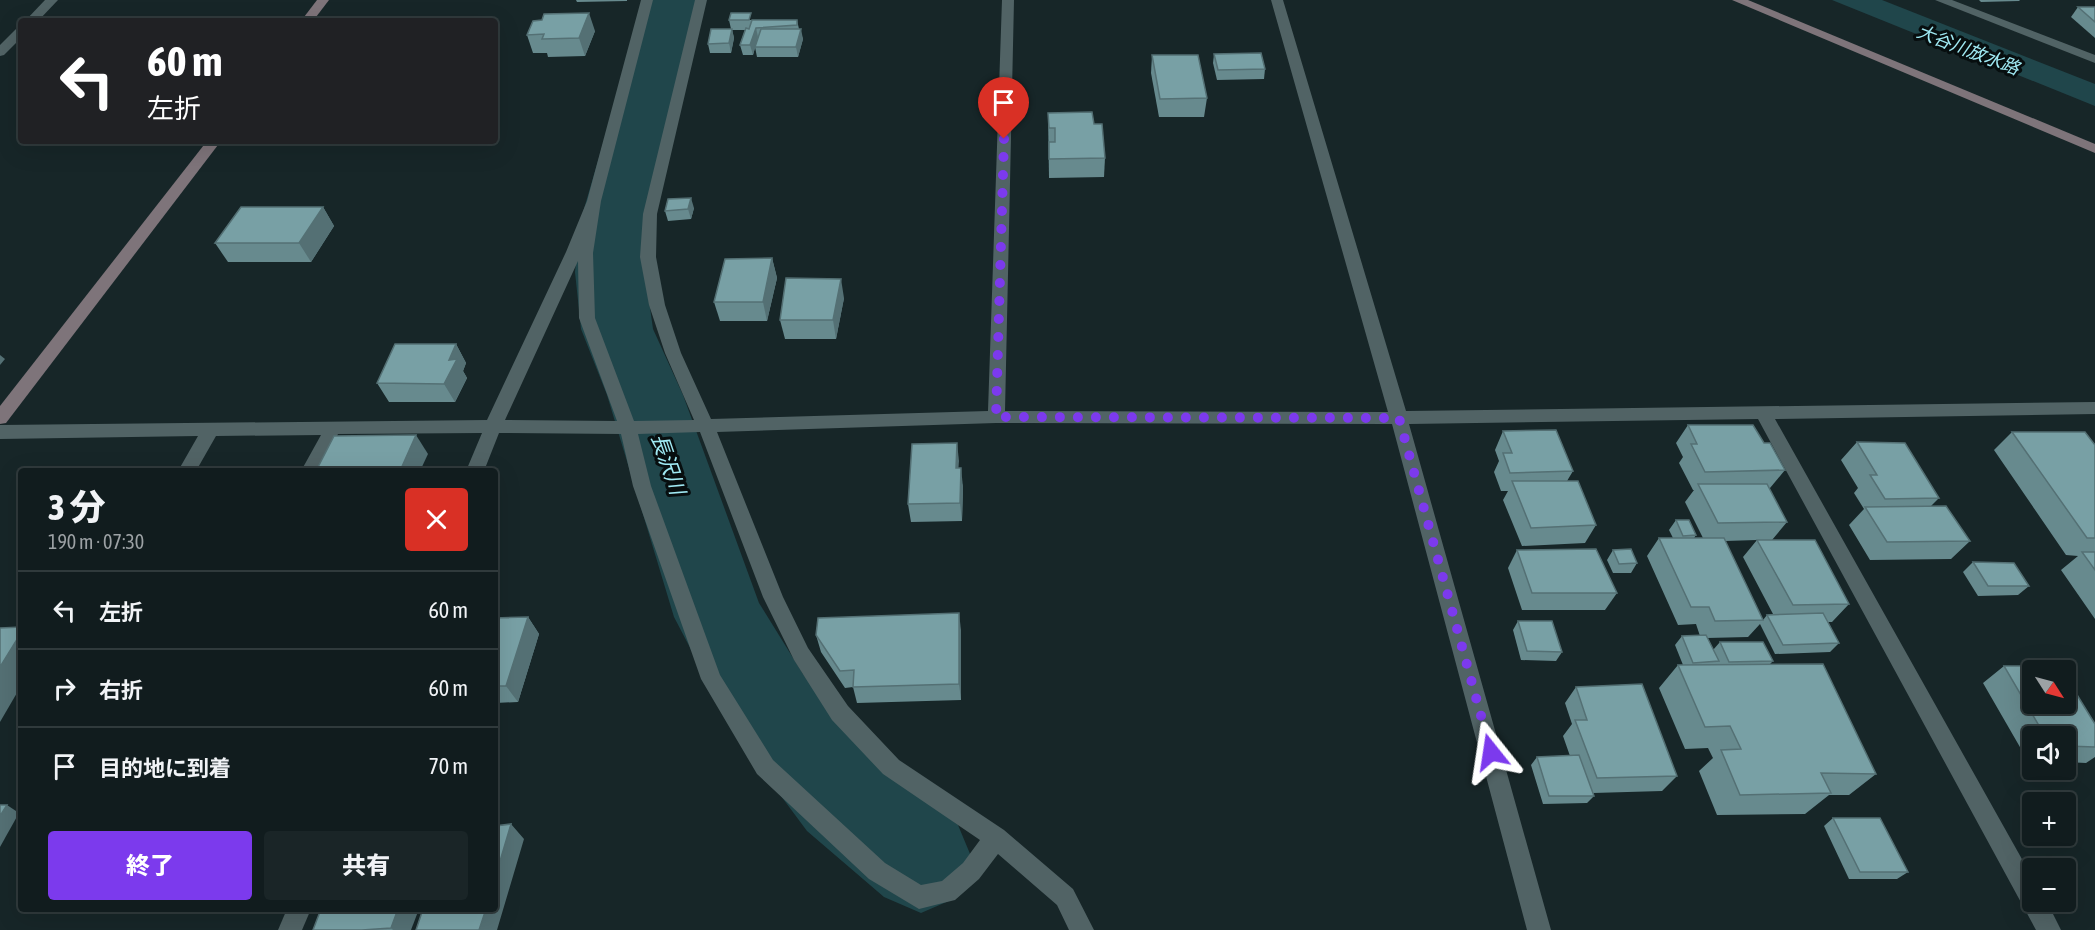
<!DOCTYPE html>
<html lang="ja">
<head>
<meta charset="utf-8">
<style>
  :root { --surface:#111c1e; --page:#1a2527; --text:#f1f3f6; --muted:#9ca1a4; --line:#303a3c; --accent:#7c3aed }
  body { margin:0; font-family:"Asap Condensed","Noto Sans JP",sans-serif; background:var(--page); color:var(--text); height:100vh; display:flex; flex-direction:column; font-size:22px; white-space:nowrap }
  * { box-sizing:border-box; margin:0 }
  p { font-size:20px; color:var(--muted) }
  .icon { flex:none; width:33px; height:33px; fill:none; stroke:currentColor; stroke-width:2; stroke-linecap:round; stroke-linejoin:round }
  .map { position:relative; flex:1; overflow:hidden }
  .sheet { position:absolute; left:18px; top:468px; width:480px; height:444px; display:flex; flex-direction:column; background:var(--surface); border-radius:6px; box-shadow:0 6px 24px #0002,0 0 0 2px var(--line) }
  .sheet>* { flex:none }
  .banner { position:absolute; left:18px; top:18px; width:480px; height:126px; border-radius:6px; box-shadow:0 6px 24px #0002,0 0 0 2px var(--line); background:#202124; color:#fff; overflow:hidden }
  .needle { width:39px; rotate:126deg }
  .tools { position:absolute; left:2022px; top:660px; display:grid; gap:12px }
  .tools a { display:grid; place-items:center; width:54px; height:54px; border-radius:6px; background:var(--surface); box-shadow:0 6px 24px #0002,0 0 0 2px var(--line); font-size:30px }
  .pin { position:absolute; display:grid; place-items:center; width:51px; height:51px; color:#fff; margin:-62px -26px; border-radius:50% 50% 50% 0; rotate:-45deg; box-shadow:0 0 6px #0007 }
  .pin .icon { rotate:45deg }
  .me { position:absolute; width:66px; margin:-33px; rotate:345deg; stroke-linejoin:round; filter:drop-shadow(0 0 4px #0008) }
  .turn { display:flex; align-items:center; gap:21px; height:126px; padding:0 30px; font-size:27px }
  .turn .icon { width:78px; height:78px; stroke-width:2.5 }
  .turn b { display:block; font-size:42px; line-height:51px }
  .round { display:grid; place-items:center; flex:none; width:63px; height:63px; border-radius:6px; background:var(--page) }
  .summary { display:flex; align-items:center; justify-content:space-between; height:102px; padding:0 30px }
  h1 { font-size:36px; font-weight:800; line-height:45px }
  .action { display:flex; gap:12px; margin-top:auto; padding:12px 30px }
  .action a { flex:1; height:69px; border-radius:6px; background:var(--accent); color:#fff; font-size:24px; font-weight:800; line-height:69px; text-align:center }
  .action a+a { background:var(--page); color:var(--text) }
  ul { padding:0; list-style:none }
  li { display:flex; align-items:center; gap:18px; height:78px; padding:0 30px; border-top:2px solid var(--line) }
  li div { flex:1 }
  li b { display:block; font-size:22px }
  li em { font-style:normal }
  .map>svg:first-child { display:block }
</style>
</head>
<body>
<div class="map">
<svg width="2095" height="930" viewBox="0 0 2095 930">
  <rect width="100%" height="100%" fill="#172628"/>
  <!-- water -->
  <path fill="#20464b" d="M1832,0H1882L2095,84V106Z"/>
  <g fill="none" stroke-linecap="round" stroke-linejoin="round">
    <!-- river -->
    <path fill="#20464b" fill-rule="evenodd" d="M645,0H699L647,219L645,272L653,329L683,395L759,603L803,674L879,763L958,825L973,861L958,897L921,913L884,897L807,831L735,734L674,617L607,395L581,329L575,272L581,219Z"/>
    <!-- street -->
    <g fill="#516365" fill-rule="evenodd">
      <path d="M45,0H58L38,21H25Z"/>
      <path d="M641,0H653L601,201L593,253L595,318L634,421L694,420L665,353L649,305L640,257L643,214L695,0H707L657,214L656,257L665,305L681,353L711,419L988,411L1002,0H1014L1005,411L1388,412L1271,0H1283L1406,411L2095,402V414L1775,419L2032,877V902H2047L2061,930H2036L1758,419L1409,424L1551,930H1527L1392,424L996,423L717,432L783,597L808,648L848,706L899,760L1004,830L1073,889L1094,930H1069L1057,905L998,854L979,879L955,900L919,909L869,879L757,774L701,679L633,486L621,434L499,433L484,471H466L482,433L338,434L319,471H301L321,435L216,436L196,471H178L198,436L0,439V425L487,420L566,252L587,201ZM578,261L579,318L617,421L505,420ZM700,432L763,597L794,660L832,720L883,774L980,840L963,863L942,881L921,885L885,863L773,760L720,675L651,486L638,434Z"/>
      <path d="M1935,0H1952L2095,55V63Z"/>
      <path d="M21,27V38L4,55L0,56V45L17,28Z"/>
      <path d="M287,909H311L302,930H278Z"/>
    </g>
    <!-- secondary -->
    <g fill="#7e747a" fill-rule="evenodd">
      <path d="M317,0H329L313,21H301Z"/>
      <path d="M1732,0H1748L2095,144V153Z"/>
      <path d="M207,141H221L6,423L0,424V406Z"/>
    </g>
  </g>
  <!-- wall -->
  <g fill="#678a8e" fill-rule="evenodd">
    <path d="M576,0H627V1L577,2Z"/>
    <path d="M1979,0H2020L2019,1L1981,2Z"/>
    <path d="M2078,7H2095V38L2071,17Z"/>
    <path d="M729,20H797L799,29L803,39L798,57H757L755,47L758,37L753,55H743L740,45L745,30H732L734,38L731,53H710L708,44L731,29Z"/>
    <path d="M595,31L585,56L548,57L547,53H533L527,35Z"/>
    <path d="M1214,54L1265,69L1264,79L1217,80L1213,63Z"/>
    <path d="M1152,55L1207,98L1204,117H1159L1151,73Z"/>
    <path d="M1048,113L1094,124L1105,158L1104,177L1049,178Z"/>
    <path d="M323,207L334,226L311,262H228L215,243Z"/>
    <path d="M694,208L691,219L668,221L665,211Z"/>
    <path d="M772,258L777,278L767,321H720L714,302Z"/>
    <path d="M844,298L836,339H785L780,320Z"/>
    <path d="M456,344L466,363L463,371L467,378L455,402H389L377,383Z"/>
    <path d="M1688,425L1764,443L1785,470L1770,488H1769L1787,522L1772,540L1849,604L1832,622H1827L1839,643L1830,652L1775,654L1760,624L1748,637L1707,638L1713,650L1720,642L1773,661L1770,664L1876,774L1849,795H1829L1805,814L1717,815L1699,771L1713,758L1708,748L1685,749L1659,688L1678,665H1683L1675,645L1682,636H1700L1696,624L1678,625L1647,556L1659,538H1673L1669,530L1676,520L1696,535L1694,538H1703L1685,502L1694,490H1693L1679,463L1683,457L1676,443ZM1757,540L1743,557L1773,614L1767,615L1763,620L1725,541Z"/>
    <path d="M1503,431L1573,471L1567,481L1596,525L1585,543L1522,546L1503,500L1508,491H1501L1494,472L1499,461L1495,450Z"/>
    <path d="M2012,432L2095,445V619L2061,570L2078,556L2066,555L1994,450Z"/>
    <path d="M1857,442L1939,498L1931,506L1970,541L1951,559L1870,560L1849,525L1864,509L1854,493L1858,488L1841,460Z"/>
    <path d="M957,443L958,468L963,487L962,521L911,522L908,504Z"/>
    <path d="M1517,550L1617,593L1605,610H1522L1508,568Z"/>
    <path d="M1613,550L1637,563L1631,573H1613L1607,560Z"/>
    <path d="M1973,562L2029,586L2018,595L1978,596L1963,572Z"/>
    <path d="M528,617L539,634L518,702L495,703V618Z"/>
    <path d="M1518,621L1562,652L1556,661L1521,660L1513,630Z"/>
    <path d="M961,630V700L857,703L853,687L845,688L821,652L816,635Z"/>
    <path d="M2004,666L2095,724V757L2086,763L2066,762V736H2032V761H2028L1983,683Z"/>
    <path d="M1576,687L1677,776L1662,791L1593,793L1594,796L1587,803L1543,804L1531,765L1537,757L1570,756L1563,736L1572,724L1565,703Z"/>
    <path d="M1833,818L1908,872L1897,879H1849L1824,826Z"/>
    <path d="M321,909L411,930H313Z"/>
  </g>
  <!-- shaded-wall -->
  <g fill="#547074">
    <path d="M589,13L595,31L585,56L579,38Z"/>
    <path d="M756,28L758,37L753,55L750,45Z"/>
    <path d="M732,29L734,38L731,53L729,43Z"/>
    <path d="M801,29L803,39L798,57L796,47Z"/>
    <path d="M691,198L694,208L691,219L688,209Z"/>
    <path d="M323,207L334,226L311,262L299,243Z"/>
    <path d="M772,258L777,278L767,321L763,302Z"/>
    <path d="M841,279L844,298L836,339L833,320Z"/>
    <path d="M456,344L466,363L463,371L467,378L455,402L444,384L449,360Z"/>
    <path d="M0,355L5,359L0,365Z"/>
    <path d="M416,435L428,454L420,471H400Z"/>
    <path d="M957,443L959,461L957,486L956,468Z"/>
    <path d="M961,468L963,487L962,521L960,503Z"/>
    <path d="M495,575L499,581L496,590L495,589Z"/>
    <path d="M959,613L961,630V700L959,684Z"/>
    <path d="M528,617L539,634L518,702L506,686Z"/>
    <path d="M21,633V686L0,722V667Z"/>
    <path d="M7,805L19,813L0,847V816Z"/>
    <path d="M511,824L524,839L497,930H479L486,909H495V878Z"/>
    <path d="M398,909H419L411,930H393L391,928Z"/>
  </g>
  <!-- building -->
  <g fill="#78a0a5" stroke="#547074" stroke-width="1.5">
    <path d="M2078,7H2095V22Z"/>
    <path d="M589,13L579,38L542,39L544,34L527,35L533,21L542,20L544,14Z"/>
    <path d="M731,13H751L749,20H729Z"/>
    <path d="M752,20H797V25L756,28L750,45H740L746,28L749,29Z"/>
    <path d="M711,29H732L729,43L708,44Z"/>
    <path d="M761,29H801L796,47H755Z"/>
    <path d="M1261,53L1265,69L1218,70L1214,54Z"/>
    <path d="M1152,55H1198L1207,98L1160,99Z"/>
    <path d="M1092,112L1094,124H1102L1105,158L1049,159V142H1055V128H1049L1048,113Z"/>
    <path d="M691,198L688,209L665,211L668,199Z"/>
    <path d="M241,207H323L299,243H215Z"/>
    <path d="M772,258L763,302H714L725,259Z"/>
    <path d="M786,278L841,279L833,320H780Z"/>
    <path d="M395,344H456L449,360L457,359L444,384L377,383Z"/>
    <path d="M1688,425H1753L1764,443H1770L1785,470L1705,472L1691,444H1697Z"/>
    <path d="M1556,430L1573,471L1510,473L1503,453H1512L1503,431Z"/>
    <path d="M2012,432H2085L2095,445V538H2087Z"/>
    <path d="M416,435L400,471H316L334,436Z"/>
    <path d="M1857,442L1905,443L1939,498L1885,499L1870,475H1877Z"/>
    <path d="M957,443L956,468H961L960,503L908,504L912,444Z"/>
    <path d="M1512,481H1578L1596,525L1531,528Z"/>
    <path d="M1698,484H1767L1787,522L1718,523Z"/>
    <path d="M1946,506L1970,541L1887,542L1865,507Z"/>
    <path d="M1676,520H1689L1696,535L1683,536Z"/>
    <path d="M1659,538H1724L1763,620L1715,621L1709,607H1691Z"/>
    <path d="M1757,540H1815L1849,604L1793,605Z"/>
    <path d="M1596,549L1617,593H1532L1517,550Z"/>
    <path d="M1631,549L1637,563L1619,564L1613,550Z"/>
    <path d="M2082,552H2095V570Z"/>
    <path d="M1973,562L2014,563L2029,586H1988Z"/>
    <path d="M959,613V684L853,687L854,670L840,671L816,635L818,618Z"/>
    <path d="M1823,613L1839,643L1783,645L1767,615Z"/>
    <path d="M528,617L506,686H495V618Z"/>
    <path d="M1518,621H1552L1562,652L1527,651Z"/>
    <path d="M21,627V633L0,667V628Z"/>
    <path d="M1706,635L1719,661L1693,663L1682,636Z"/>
    <path d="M1720,642H1763L1773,661L1729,662Z"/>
    <path d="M1823,664L1876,774L1821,773L1831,793L1740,795L1721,750L1741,749L1730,726L1705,727L1678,665Z"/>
    <path d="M2004,666H2058L2061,670H2032V704H2066V677L2095,724V747L2066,746V736H2045Z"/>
    <path d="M1642,684L1677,776L1597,778L1575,720H1587L1576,687Z"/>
    <path d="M1579,755L1594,796H1549L1537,757Z"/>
    <path d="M0,805H7L0,816Z"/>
    <path d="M1833,818H1880L1908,872H1860Z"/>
    <path d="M511,824L495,878V826Z"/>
    <path d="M321,909H398L391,928L362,930H313Z"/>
    <path d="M423,909H486L479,930H416Z"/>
  </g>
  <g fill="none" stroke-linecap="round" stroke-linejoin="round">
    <!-- route -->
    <path stroke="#7c3aed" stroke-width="10" stroke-dasharray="0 18" d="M1004,139L996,417L1399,418L1491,752"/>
  </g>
  <g text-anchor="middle" stroke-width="6" stroke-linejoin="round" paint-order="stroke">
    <!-- far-water labels -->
    <g font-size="18" font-style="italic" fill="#a0eaf4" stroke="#070e0f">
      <text transform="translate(1968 50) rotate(21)" y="6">大谷川放水路</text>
    </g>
    <!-- water labels -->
    <g font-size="21" font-style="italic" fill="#a0eaf4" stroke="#070e0f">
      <text transform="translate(668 464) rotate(71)" y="7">長沢川</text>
    </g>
  </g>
</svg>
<div class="tools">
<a><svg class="needle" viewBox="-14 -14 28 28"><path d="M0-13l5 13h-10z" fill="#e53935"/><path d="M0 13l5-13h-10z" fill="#9ca1a4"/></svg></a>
<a><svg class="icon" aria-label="sound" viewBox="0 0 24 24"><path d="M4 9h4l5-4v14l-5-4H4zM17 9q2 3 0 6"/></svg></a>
<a>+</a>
<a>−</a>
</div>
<div class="pin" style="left:1004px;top:139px;background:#d93025"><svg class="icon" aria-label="arrive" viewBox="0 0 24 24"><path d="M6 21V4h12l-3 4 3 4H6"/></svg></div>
<svg class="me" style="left:1491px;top:752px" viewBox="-20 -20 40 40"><path d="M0-17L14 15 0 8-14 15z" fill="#7c3aed" stroke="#fff" stroke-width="4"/></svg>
<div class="banner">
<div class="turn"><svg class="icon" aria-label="left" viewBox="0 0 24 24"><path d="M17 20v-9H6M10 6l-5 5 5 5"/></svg><div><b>60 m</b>左折</div></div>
</div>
<section class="sheet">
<div class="summary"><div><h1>3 分</h1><p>190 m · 07:30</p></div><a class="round" style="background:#d93025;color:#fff"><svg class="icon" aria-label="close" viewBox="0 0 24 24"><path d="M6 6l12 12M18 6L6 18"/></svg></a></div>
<ul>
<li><svg class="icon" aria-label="left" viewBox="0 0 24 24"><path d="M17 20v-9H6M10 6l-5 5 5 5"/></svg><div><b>左折</b></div><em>60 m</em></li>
<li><svg class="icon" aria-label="right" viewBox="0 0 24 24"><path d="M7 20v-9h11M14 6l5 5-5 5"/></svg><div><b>右折</b></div><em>60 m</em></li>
<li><svg class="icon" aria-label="arrive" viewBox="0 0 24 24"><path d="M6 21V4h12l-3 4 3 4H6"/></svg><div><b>目的地に到着</b></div><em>70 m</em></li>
</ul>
<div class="action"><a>終了</a><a>共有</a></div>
</section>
</div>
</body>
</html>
